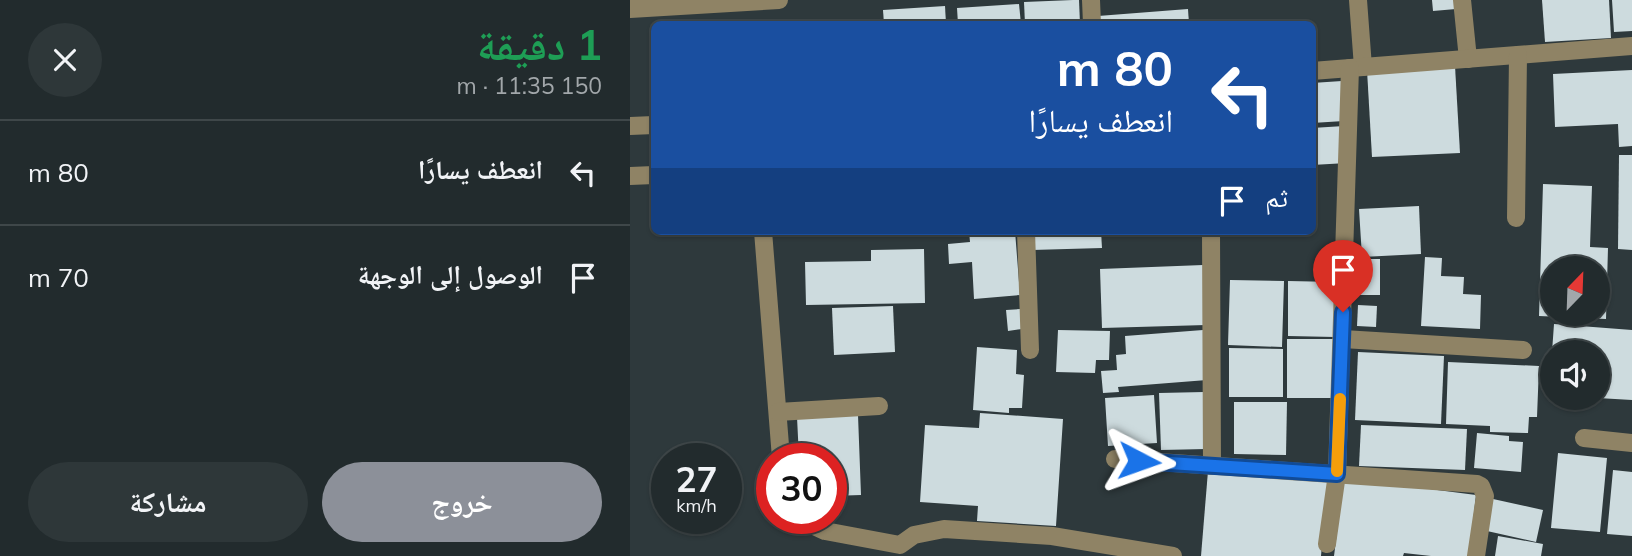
<!DOCTYPE html>
<html lang="ar">
<head>
<meta charset="utf-8">
<style>
  :root { --surface:#222b2d; --page:#2e3739; --text:#f1f3f6; --muted:#a2a7aa; --line:#3f4749; --accent:#8c9099 }
  body { margin:0; font-family:Mulish,"Noto Naskh Arabic",sans-serif; background:var(--page); color:var(--text); direction:rtl; height:100vh; display:flex; flex-direction:column; font-size:26px; white-space:nowrap }
  * { box-sizing:border-box; margin:0 }
  p { font-size:23px; color:var(--muted) }
  .icon { flex:none; width:38px; height:38px; fill:none; stroke:currentColor; stroke-width:2; stroke-linecap:round; stroke-linejoin:round }
  .map { position:relative; flex:1; overflow:hidden; direction:ltr }
  .drawer { display:flex; flex-direction:column; background:var(--surface); width:630px }
  .drawer>* { flex:none }
  .guide { position:absolute; left:21px; top:21px; width:665px; height:214px; border-radius:10px; box-shadow:0 2px 5px #0004,0 0 0 2px var(--line); direction:rtl; background:#1a4fa0; color:#fff; overflow:hidden }
  .needle { width:46px; rotate:23deg }
  .buttons { position:absolute; left:910px; top:256px; display:grid; gap:14px }
  .buttons a { display:grid; place-items:center; width:70px; height:70px; border-radius:50%; background:var(--surface); box-shadow:0 2px 5px #0004,0 0 0 2px var(--line); font-size:35px }
  .speed { position:absolute; left:21px; top:443px; display:flex; gap:14px; font-size:35px; font-weight:700; text-align:center }
  .speed>* { display:grid; place-content:center; width:91px; height:91px; border-radius:50%; background:var(--surface); box-shadow:0 2px 5px #0004,0 0 0 2px var(--line); line-height:1 }
  .speed small { font-size:18px; font-weight:400 }
  .speed .limit { border:10px solid #d22; background:#fff; color:#111 }
  .pin { position:absolute; display:grid; place-items:center; width:60px; height:60px; color:#fff; margin:-72px -30px; border-radius:50% 50% 50% 0; rotate:-45deg; box-shadow:0 0 7px #0007 }
  .pin .icon { rotate:45deg }
  .me { position:absolute; width:77px; margin:-38px; rotate:94deg; stroke-linejoin:round; filter:drop-shadow(0 0 5px #0008) }
  .turn { display:flex; align-items:center; gap:24px; height:147px; padding:0 28px; font-size:32px }
  .turn .icon { width:91px; height:91px; stroke-width:2.5 }
  .turn b { display:block; font-size:49px; line-height:60px }
  .then { display:flex; align-items:center; height:66px; padding:0 28px; background:#0003; gap:14px; font-size:26px }
  .round { display:grid; place-items:center; flex:none; width:74px; height:74px; border-radius:37px; background:var(--page) }
  .headline { display:flex; align-items:center; justify-content:space-between; height:119px; padding:0 28px }
  h1 { font-size:42px; font-weight:700; line-height:52px; color:#1e9e55 }
  .primary-button { display:flex; gap:14px; margin-top:auto; padding:14px 28px }
  .primary-button a { flex:1; height:80px; border-radius:42px; background:var(--accent); color:#fff; font-size:28px; font-weight:700; line-height:80px; text-align:center }
  .primary-button a+a { background:var(--page); color:var(--text) }
  ul { padding:0; list-style:none }
  li { display:flex; align-items:center; gap:21px; height:105px; padding:0 28px; border-top:2px solid var(--line) }
  li div { flex:1 }
  li b { display:block; font-size:26px }
  li em { font-style:normal }
  main { display:flex; flex:1; min-height:0 }
  .map>svg:first-child { display:block }
</style>
</head>
<body>
<main>
<div class="map">
<svg width="1002" height="556" viewBox="0 0 1002 556">
  <rect width="100%" height="100%" fill="#2e393c"/>
  <!-- building -->
  <g fill="#cddbde" fill-rule="evenodd">
    <path d="M443,0H449L450,24H395L394,2Z"/>
    <path d="M802,0H826V9L803,11Z"/>
    <path d="M912,0H979L981,38L915,42Z"/>
    <path d="M982,0H1002V31L984,32Z"/>
    <path d="M389,4L391,24H328L327,8Z"/>
    <path d="M315,6L316,24H254L253,10Z"/>
    <path d="M558,9L559,24H469L468,16Z"/>
    <path d="M825,66L830,153L742,157L737,70Z"/>
    <path d="M1002,70V146L989,147L988,124L925,127L923,74Z"/>
    <path d="M712,81L714,121L682,123V83Z"/>
    <path d="M714,126L717,163L682,165V128Z"/>
    <path d="M989,155H1002V250L988,249Z"/>
    <path d="M913,184L962,186L960,247L978,248L976,319L909,316ZM922,268H968V313H922Z"/>
    <path d="M789,206L791,254L732,257L729,209Z"/>
    <path d="M339,231H385L390,295L344,299L342,262L319,264L318,244L340,242Z"/>
    <path d="M402,231H471L472,248L402,250Z"/>
    <path d="M294,249L295,303L176,305L175,262L241,261V250Z"/>
    <path d="M795,257L812,258L811,276L834,277L833,294L851,295L850,329L791,326Z"/>
    <rect x="728" y="259" width="22" height="36"/>
    <path d="M573,265L576,325L472,328L470,269Z"/>
    <path d="M600,280L654,281L652,347L598,345Z"/>
    <path d="M658,281L706,282L705,337L658,336Z"/>
    <path d="M728,305L747,306L746,327L727,326Z"/>
    <path d="M263,306L265,352L204,355L202,308Z"/>
    <path d="M390,309L392,329L378,331L376,310Z"/>
    <path d="M924,324L1002,330V400L968,398V352H922Z"/>
    <path d="M428,330L480,331L479,360H466L465,373L426,372Z"/>
    <path d="M573,330L577,380L488,387L489,392L473,393L471,371L487,370L486,355L496,354L495,336Z"/>
    <rect x="657" y="339" width="51" height="59"/>
    <path d="M347,347L387,350L386,374L394,375L392,408H379V413L343,410Z"/>
    <path d="M599,348L653,349V397H599Z"/>
    <path d="M728,352L814,356L811,424L725,420Z"/>
    <path d="M818,362L909,366L907,417H899L898,433L860,432V426L816,424Z"/>
    <path d="M574,392L576,449L531,450L529,393Z"/>
    <path d="M524,395L527,443L478,446L475,398Z"/>
    <path d="M604,402H657L656,455L604,454Z"/>
    <path d="M350,413L433,419L426,526L347,521L348,506L290,502L295,425L349,428Z"/>
    <path d="M228,415L231,495L201,496V458H169L167,417Z"/>
    <path d="M731,425L837,429L835,470L729,466Z"/>
    <path d="M847,433L879,436V441L893,442L891,472L844,468Z"/>
    <path d="M928,453L977,458L970,532L921,528Z"/>
    <path d="M983,470L1002,472V536L977,534Z"/>
    <path d="M578,471L698,481L691,556H571Z"/>
    <path d="M714,478L846,495L839,556H801L774,553L773,556H704Z"/>
    <path d="M863,499L913,510L906,542L857,531Z"/>
    <path d="M868,536L913,544L911,556H865Z"/>
  </g>
  <g fill="none" stroke-linecap="round" stroke-linejoin="round">
    <!-- minor -->
    <g stroke="#8f8365" stroke-width="18">
      <path d="M461,0L462,24"/>
      <path d="M728,0L733,67"/>
      <path d="M832,0L838,59"/>
      <path d="M0,9L149,0"/>
      <path d="M682,71L1002,46"/>
      <path d="M0,126L24,125"/>
      <path d="M0,176L24,175"/>
      <path d="M886,218L888,55"/>
      <path d="M133,231L151,458"/>
      <path d="M396,231L400,350"/>
      <path d="M581,231L582,466"/>
      <path d="M713,339L893,350"/>
      <path d="M148,412L249,406"/>
      <path d="M954,438L1002,443"/>
      <path d="M485,459L847,484L851,486L855,496L846,556"/>
      <path d="M167,518L195,531L270,545L284,535L314,529L422,536L543,556"/>
      <path d="M697,544L707,474L720,68"/>
    </g>
  </g>
  <g fill="none" stroke-linecap="round" stroke-linejoin="round">
    <defs>
      <path id="route" d="M509,461L707,474L713,312"/>
    </defs>
    <!-- route casing -->
    <use href="#route" stroke="#114b97" stroke-width="18"/>
    <!-- route -->
    <use href="#route" stroke="#1a73e8" stroke-width="12"/>
    <!-- slow -->
    <path stroke="#f59e0b" stroke-width="12" d="M707,471L710,399"/>
  </g>
</svg>
<div class="buttons">
<a><svg class="needle" viewBox="-14 -14 28 28"><path d="M0-13l5 13h-10z" fill="#e53935"/><path d="M0 13l5-13h-10z" fill="#a2a7aa"/></svg></a>
<a><svg class="icon" aria-label="sound" viewBox="0 0 24 24"><path d="M4 9h4l5-4v14l-5-4H4zM17 9q2 3 0 6"/></svg></a>
</div>
<div class="speed"><div>27<small>km/h</small></div><div class="limit">30</div></div>
<div class="pin" style="left:713px;top:312px;background:#d93025"><svg class="icon" aria-label="arrive" viewBox="0 0 24 24"><path d="M6 21V4h12l-3 4 3 4H6"/></svg></div>
<svg class="me" style="left:509px;top:461px" viewBox="-20 -20 40 40"><path d="M0-17L14 15 0 8-14 15z" fill="#1a73e8" stroke="#fff" stroke-width="4"/></svg>
<div class="guide">
<div class="turn"><svg class="icon" aria-label="left" viewBox="0 0 24 24"><path d="M17 20v-9H6M10 6l-5 5 5 5"/></svg><div><b>80 m</b>انعطف يسارًا</div></div>
<div class="then">ثم<svg class="icon" aria-label="arrive" viewBox="0 0 24 24"><path d="M6 21V4h12l-3 4 3 4H6"/></svg></div>
</div>
</div>
<section class="drawer">
<div class="headline"><div><h1>1 دقيقة</h1><p>150 m · 11:35</p></div><a class="round"><svg class="icon" aria-label="close" viewBox="0 0 24 24"><path d="M6 6l12 12M18 6L6 18"/></svg></a></div>
<ul>
<li><svg class="icon" aria-label="left" viewBox="0 0 24 24"><path d="M17 20v-9H6M10 6l-5 5 5 5"/></svg><div><b>انعطف يسارًا</b></div><em>80 m</em></li>
<li><svg class="icon" aria-label="arrive" viewBox="0 0 24 24"><path d="M6 21V4h12l-3 4 3 4H6"/></svg><div><b>الوصول إلى الوجهة</b></div><em>70 m</em></li>
</ul>
<div class="primary-button"><a>خروج</a><a>مشاركة</a></div>
</section>
</main>
</body>
</html>
